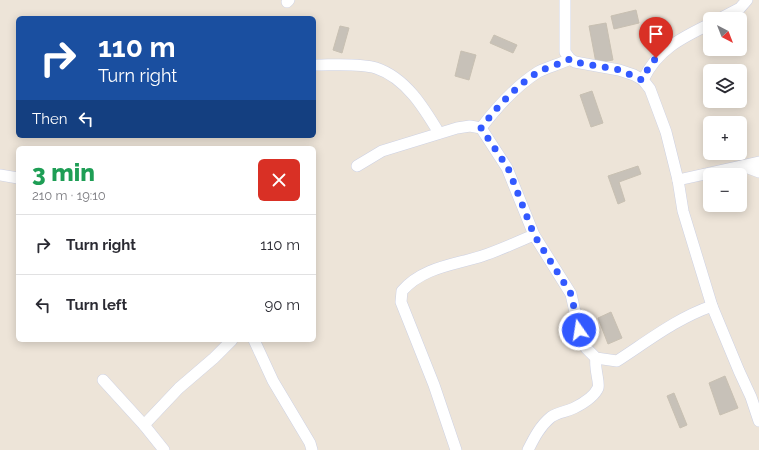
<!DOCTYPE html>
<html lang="en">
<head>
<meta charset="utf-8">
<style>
  :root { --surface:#fff; --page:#f2f2f3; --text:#2b2b33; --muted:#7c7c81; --line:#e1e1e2 }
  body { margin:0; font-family:Raleway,sans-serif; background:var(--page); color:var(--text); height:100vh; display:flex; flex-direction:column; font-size:15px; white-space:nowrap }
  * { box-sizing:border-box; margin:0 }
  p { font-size:13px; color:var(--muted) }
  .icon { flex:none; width:22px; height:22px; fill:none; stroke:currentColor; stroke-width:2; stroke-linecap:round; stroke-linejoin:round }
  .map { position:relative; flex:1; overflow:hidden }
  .sheet { position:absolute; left:16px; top:146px; width:300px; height:196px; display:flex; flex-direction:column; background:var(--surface); border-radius:6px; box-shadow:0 2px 10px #0003 }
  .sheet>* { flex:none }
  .top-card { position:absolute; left:16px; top:16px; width:300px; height:122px; border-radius:6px; box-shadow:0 2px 10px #0003; background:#1a4fa0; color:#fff; overflow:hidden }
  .needle { width:26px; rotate:138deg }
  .fabs { position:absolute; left:703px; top:12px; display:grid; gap:8px }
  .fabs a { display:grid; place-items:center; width:44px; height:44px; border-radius:6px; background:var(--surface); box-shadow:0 2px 10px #0003; font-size:20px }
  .pin { position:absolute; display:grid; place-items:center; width:34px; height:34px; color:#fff; margin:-41px -17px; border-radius:50% 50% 50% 0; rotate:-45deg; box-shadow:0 0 4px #0007 }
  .pin .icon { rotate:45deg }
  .me { position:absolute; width:44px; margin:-22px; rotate:347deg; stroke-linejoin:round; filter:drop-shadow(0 0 3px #0008) }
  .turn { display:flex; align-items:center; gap:14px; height:84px; padding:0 16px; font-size:18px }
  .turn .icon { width:52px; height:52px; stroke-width:2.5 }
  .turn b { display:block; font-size:28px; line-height:34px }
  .then { display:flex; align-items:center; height:38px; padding:0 16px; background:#0003; gap:8px; font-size:15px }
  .round { display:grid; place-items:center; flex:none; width:42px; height:42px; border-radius:6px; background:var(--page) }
  .headline { display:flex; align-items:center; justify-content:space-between; height:68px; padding:0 16px }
  h1 { font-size:24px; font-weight:800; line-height:30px; color:#1e9e55 }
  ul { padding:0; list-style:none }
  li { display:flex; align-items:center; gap:12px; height:60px; padding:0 16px; border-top:1px solid var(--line) }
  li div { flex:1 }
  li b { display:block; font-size:15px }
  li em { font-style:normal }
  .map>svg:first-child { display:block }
</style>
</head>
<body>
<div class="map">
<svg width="759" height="450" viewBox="0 0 759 450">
  <rect width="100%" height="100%" fill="#ede4d8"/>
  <!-- building -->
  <g fill="#c7c1b8" stroke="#c8c0b2">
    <path d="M636,10L639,23L614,29L611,16Z"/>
    <path d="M606,23L613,60L596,63L589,26Z"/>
    <path d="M340,26L349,28L342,53L333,50Z"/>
    <path d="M494,35L517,45L513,53L490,43Z"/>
    <path d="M461,51L476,55L469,80L455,76Z"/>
    <path d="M592,91L603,123L591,127L580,95Z"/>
    <path d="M638,166L641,174L619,182L625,201L618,204L608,176Z"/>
    <path d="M611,312L622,338L608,344L598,318Z"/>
    <path d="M725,376L738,408L720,415L709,383Z"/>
    <path d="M674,393L687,425L680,428L667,396Z"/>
  </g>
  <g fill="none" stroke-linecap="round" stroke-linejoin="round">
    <defs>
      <g id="minor">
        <path d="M565,0V52L570,59L575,62L619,70L634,75L643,80L650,89L666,132L678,180L683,211L712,306L739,371L751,397L759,421"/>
        <path d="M287,2L289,0"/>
        <path d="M719,19L740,8L747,0"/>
        <path d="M317,65C333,65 361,63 376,68C406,78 424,108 439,133"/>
        <path d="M643,80C657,50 681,38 710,24"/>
        <path d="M481,128C497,107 516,86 538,72C548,67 560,64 570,59"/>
        <path d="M357,166L382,151L457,128L470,126L481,128L507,168L534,235L571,294L579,330L586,348L596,358L617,361C648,341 677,318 712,306"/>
        <path d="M743,166L759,172"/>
        <path d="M0,175L18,178"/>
        <path d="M678,180L759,162"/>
        <path d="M254,340L273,381L310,443L312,450"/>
        <path d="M103,380L144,425L164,450"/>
        <path d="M144,425L179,388L214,358L232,340"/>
        <path d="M456,450L434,385L401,302L402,291C423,267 454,265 482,256C500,250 517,242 534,235"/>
        <path d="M528,450C534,438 540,426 551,417C558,412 566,412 574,408C582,404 594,397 598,388C600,383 594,368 596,358"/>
      </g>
    </defs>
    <!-- minor casing -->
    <use href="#minor" stroke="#cdd1e3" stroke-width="12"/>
    <!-- minor -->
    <use href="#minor" stroke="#fff" stroke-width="11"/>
  </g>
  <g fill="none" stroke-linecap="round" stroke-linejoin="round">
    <!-- route -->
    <path stroke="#3259ff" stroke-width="7" stroke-dasharray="0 12.6" d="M579,330L571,294L534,235L508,168L481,128C497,107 516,86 538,72C548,67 560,64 570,59L575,62L620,70L642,80L649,67L656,58"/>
  </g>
</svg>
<div class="fabs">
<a><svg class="needle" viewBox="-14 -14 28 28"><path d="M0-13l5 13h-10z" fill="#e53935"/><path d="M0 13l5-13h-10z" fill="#7c7c81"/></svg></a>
<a><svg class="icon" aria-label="layers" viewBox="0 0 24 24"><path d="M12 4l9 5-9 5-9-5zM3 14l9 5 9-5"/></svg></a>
<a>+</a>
<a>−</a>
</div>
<div class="pin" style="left:656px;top:58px;background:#d93025"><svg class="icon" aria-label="arrive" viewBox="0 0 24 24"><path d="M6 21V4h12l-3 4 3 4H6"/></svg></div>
<svg class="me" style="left:579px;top:330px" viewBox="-20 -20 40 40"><circle r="17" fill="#3259ff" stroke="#fff" stroke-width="3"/><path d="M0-11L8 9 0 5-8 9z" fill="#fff"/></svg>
<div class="top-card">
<div class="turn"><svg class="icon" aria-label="right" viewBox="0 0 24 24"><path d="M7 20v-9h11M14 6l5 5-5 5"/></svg><div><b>110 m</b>Turn right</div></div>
<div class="then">Then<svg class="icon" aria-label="left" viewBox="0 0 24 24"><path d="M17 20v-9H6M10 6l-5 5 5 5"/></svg></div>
</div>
<section class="sheet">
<div class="headline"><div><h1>3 min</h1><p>210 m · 19:10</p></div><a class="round" style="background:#d93025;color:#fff"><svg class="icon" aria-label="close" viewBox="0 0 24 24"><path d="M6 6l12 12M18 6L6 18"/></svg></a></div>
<ul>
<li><svg class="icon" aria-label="right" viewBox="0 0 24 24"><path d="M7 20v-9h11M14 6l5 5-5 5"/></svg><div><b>Turn right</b></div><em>110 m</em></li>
<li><svg class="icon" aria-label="left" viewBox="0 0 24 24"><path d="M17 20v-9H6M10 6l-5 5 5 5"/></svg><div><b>Turn left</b></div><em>90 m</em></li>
</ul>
</section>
</div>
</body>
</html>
